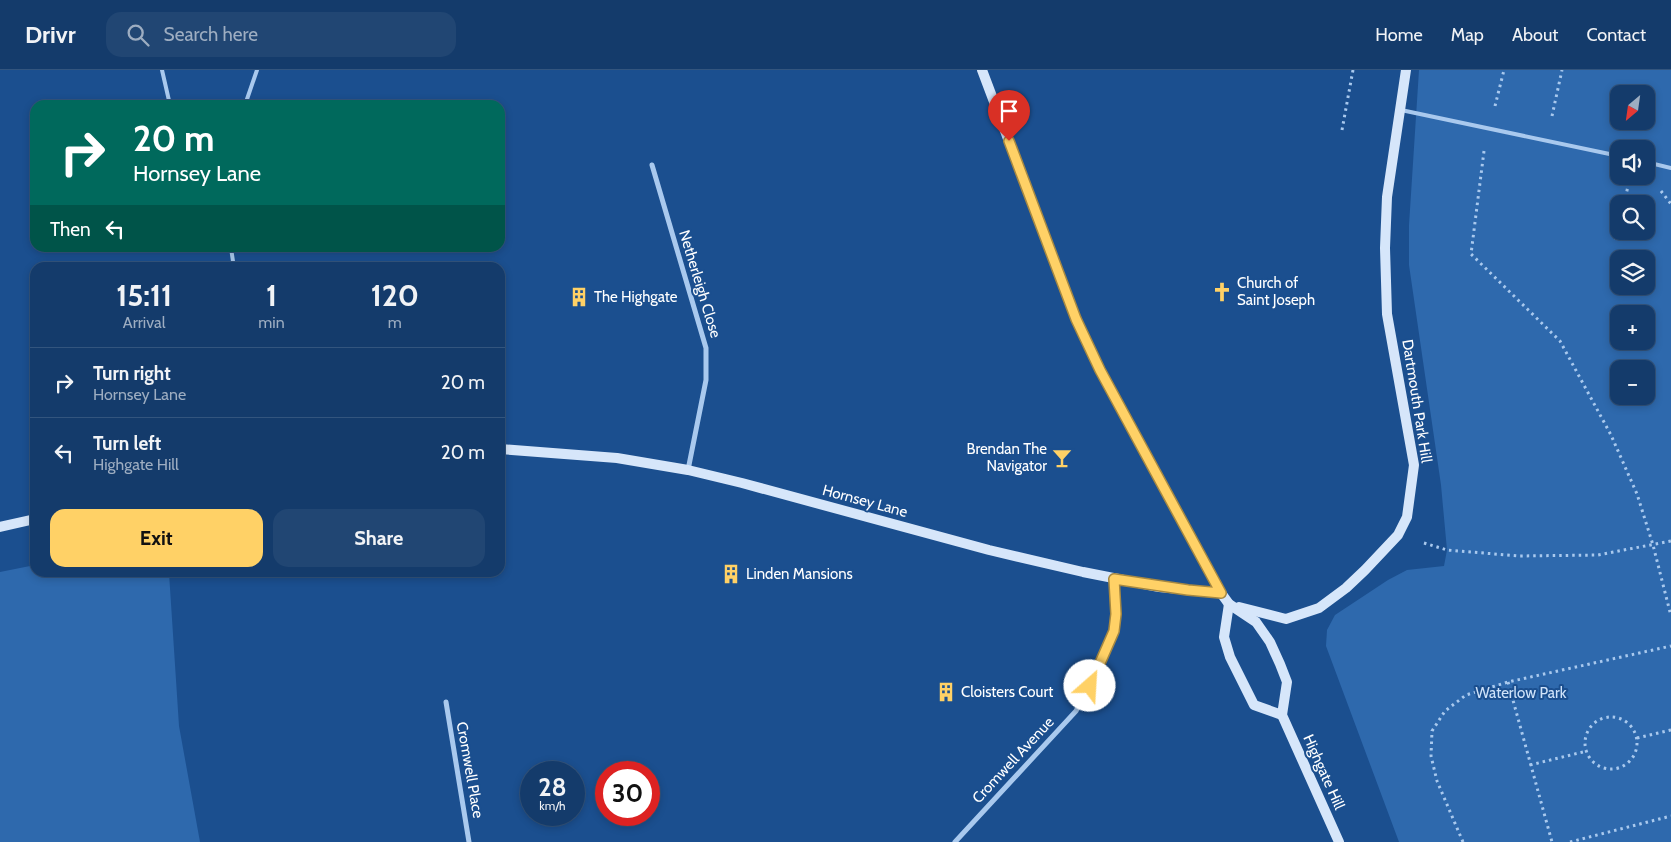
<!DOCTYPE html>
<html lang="en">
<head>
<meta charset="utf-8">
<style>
  :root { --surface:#143b6b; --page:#214673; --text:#f1f3f6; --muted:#9dadc1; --line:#33557e; --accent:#ffd166 }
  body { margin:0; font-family:Cabin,sans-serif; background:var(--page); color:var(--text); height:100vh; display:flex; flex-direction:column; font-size:19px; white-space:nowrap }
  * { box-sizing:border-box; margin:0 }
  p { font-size:16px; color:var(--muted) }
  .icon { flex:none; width:28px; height:28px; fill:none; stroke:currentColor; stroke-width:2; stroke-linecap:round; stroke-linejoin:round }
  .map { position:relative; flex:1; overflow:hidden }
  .details { position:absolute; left:30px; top:192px; width:475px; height:315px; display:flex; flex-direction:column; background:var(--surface); border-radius:15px; box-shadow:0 2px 8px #0003,0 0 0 1px var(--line) }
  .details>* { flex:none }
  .top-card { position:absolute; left:30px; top:30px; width:475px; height:152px; border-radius:15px; box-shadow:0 2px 8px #0003,0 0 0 1px var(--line); background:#00695c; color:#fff; overflow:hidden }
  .needle { width:32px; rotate:209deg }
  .buttons { position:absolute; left:1610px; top:15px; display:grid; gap:10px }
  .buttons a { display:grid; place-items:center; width:45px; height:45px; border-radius:10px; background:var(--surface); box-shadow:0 2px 8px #0003,0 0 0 1px var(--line); font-size:25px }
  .speed { position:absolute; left:520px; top:691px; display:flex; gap:10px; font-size:25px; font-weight:700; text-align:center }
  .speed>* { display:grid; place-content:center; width:65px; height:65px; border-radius:50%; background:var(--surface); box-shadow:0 2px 8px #0003,0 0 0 1px var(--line); line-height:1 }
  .speed small { font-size:12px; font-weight:400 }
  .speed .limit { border:8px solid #d22; background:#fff; color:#111 }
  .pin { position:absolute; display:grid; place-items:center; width:42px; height:42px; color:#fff; margin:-51px -21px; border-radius:50% 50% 50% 0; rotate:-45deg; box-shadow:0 0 5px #0007 }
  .pin .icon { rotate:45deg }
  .me { position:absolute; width:55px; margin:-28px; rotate:26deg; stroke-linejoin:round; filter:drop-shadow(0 0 4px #0008) }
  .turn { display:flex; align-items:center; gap:18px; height:105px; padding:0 20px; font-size:22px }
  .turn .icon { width:65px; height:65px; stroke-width:2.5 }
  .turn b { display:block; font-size:35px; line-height:42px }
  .then { display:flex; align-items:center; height:48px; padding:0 20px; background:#0003; gap:10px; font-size:19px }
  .eta { display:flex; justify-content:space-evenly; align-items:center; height:85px; text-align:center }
  .eta b { font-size:30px; font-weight:700; line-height:35px }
  .primary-button { display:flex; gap:10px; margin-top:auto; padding:10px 20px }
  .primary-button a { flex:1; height:58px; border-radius:15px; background:var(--accent); color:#111; font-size:20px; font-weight:700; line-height:58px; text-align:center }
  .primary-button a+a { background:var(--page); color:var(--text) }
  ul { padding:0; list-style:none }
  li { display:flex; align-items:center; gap:15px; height:70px; padding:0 20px; border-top:1px solid var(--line) }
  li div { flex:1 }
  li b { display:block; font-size:19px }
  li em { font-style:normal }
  header { display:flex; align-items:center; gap:30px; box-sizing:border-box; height:70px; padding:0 25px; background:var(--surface); border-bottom:1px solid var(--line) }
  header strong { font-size:24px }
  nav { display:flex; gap:28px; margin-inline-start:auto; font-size:18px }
  .search { width:350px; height:45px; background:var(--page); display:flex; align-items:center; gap:12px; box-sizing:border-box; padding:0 18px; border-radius:15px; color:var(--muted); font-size:19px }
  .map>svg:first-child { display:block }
</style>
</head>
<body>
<header>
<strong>Drivr</strong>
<div class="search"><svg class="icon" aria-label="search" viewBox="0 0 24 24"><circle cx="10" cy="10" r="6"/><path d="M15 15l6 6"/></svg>Search here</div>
<nav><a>Home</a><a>Map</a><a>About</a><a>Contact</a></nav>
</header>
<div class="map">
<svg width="1671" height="772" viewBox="0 0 1671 772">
  <rect width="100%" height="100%" fill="#1b4f8f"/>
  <!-- green -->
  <g fill="#2e69ad" fill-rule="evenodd">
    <path d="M1419,0H1671V772H1399L1326,576L1327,560L1335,545L1388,510L1407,500L1444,496L1447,480L1441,415L1409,195V155ZM1619,24H1646V51H1619ZM1619,79H1646V106H1619ZM1619,134H1646V161H1619ZM1619,189H1646V216H1619ZM1619,244H1646V271H1619ZM1619,299H1646V326H1619Z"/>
    <path d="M35,495V502L169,503L179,656L200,772H0V502Z"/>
  </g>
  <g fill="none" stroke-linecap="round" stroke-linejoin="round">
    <!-- path -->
    <g stroke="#a9c9ee" stroke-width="3" stroke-dasharray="2.5 4" stroke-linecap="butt">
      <path d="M1495,36L1504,0"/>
      <path d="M1552,46L1562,0"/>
      <path d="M1342,60L1353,0"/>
      <path d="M1484,81L1471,184L1560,271L1611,365L1637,424L1653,475L1671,546"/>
      <path d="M1661,121L1671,134"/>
      <path d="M1624,134L1630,107"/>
      <path d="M1616,170L1619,157"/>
      <path d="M1424,473L1447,480L1519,486L1598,485L1671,471"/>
      <path d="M1508,612L1552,772"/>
      <circle cx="1611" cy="673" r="26"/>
      <path d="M1637,668L1671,660"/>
      <path d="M1530,695L1587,681"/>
      <path d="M1463,772L1437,711L1431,686L1432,661L1445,641L1466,625L1508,612L1671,576"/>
      <path d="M1570,772L1671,746"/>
    </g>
    <!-- lane -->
    <g stroke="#a9c9ee" stroke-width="4">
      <path d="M162,0L170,35"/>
      <path d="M245,35L257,0"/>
      <path d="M1401,40L1619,86"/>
      <path d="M1646,92L1671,98"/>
      <path d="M231,178L234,198"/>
    </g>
    <!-- street -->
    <g stroke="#a9c9ee" stroke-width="5">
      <path d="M652,95L706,278V310L688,400"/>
      <path d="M446,632L469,772"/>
      <path d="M955,772L1076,641L1100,596L1114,561L1117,544L1114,509"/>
    </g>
    <!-- secondary -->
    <g stroke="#d6e6fa" stroke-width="10">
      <path d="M982,0L1076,249L1100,300L1221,523L1229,534L1256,552L1270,572L1280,594L1287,612L1282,645L1339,772"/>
      <path d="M500,379L617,388L688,400L742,413L989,480L1083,502L1159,517L1221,523"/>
      <path d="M0,457L35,449"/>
      <path d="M1229,534L1224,567L1230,587L1254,635L1282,645"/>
      <path d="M1239,537L1286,549L1319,538L1346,518L1365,500L1398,465L1407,447L1414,395L1387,244L1385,178L1387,127L1406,0"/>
    </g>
  </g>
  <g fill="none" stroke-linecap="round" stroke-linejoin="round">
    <defs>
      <path id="route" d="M1009,71L1076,249L1100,300L1221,523L1188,520L1114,509L1116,544L1114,561L1090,616"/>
    </defs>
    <!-- route casing -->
    <use href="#route" stroke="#a68842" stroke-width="12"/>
    <!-- route -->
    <use href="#route" stroke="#ffd166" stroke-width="9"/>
  </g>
  <!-- icons -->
  <defs>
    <symbol id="church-bare" viewBox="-9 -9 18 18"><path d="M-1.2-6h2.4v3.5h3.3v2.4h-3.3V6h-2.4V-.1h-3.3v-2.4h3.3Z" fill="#ffd166" stroke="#1b4f8f" stroke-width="2.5" paint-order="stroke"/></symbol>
    <symbol id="building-bare" viewBox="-9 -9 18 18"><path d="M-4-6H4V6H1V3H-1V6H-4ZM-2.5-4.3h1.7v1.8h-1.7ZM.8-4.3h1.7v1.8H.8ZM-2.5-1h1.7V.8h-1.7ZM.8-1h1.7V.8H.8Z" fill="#ffd166" stroke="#1b4f8f" stroke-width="2.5" paint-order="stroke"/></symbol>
    <symbol id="bar-bare" viewBox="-9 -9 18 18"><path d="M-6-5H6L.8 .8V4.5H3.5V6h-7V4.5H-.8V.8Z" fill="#ffd166" stroke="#1b4f8f" stroke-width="2.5" paint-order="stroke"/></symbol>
  </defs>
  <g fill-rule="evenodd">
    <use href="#church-bare" x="1208" y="208" width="28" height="28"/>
    <use href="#building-bare" x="565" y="213" width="28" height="28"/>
    <use href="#bar-bare" x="1048" y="374" width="28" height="28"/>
    <use href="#building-bare" x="717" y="490" width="28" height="28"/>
    <use href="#building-bare" x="932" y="608" width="28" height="28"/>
  </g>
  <g text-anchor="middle" stroke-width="4" stroke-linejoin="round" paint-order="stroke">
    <!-- poi labels -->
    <g font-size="15" fill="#fff" stroke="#1b4f8f" text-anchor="start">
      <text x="1237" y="218">Church of<tspan x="1237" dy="17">Saint Joseph</tspan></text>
      <text x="594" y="232">The Highgate</text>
      <text x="1047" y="384" text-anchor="end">Brendan The<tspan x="1047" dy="17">Navigator</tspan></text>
      <text x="746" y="509">Linden Mansions</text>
      <text x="961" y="627">Cloisters Court</text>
    </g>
    <!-- street labels -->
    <g font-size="15" fill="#fff" stroke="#1b4f8f">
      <text transform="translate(700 214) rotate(73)" y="5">Netherleigh Close</text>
      <text transform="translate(1417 331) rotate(81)" y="5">Dartmouth Park Hill</text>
      <text transform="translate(865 431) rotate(15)" y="5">Hornsey Lane</text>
      <text transform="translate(1013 690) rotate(-47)" y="5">Cromwell Avenue</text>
      <text transform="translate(470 700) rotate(80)" y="5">Cromwell Place</text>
      <text transform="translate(1324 702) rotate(66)" y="5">Highgate Hill</text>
    </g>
    <!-- park labels -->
    <g font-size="15" fill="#cfe3fa" stroke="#1b4f8f">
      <text x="1521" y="628">Waterlow Park</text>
    </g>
  </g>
</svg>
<div class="buttons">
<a><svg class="needle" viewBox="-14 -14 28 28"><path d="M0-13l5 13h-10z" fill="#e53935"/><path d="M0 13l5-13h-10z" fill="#9dadc1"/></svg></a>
<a><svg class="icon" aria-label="sound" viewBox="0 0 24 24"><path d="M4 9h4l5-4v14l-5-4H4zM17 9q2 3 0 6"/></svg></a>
<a><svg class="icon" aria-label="search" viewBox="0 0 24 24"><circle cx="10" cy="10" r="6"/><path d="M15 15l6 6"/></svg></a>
<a><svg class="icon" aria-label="layers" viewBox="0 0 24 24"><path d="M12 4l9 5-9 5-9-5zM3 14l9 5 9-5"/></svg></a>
<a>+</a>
<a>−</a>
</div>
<div class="speed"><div>28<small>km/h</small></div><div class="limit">30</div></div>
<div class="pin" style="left:1009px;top:71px;background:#d93025"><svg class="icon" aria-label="arrive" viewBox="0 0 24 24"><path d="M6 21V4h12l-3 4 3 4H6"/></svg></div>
<svg class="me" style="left:1090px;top:616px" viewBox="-20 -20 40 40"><circle r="19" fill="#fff"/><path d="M0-13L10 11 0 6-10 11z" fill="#ffd166"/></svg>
<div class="top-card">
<div class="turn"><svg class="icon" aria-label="right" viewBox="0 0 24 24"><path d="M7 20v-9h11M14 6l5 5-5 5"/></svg><div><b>20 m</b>Hornsey Lane</div></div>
<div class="then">Then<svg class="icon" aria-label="left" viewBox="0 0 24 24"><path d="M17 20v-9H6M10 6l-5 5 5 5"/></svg></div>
</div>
<section class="details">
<div class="eta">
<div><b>15:11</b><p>Arrival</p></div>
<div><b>1</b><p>min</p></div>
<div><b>120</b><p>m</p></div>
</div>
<ul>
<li><svg class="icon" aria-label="right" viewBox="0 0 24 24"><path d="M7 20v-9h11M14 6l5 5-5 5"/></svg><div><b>Turn right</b><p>Hornsey Lane</p></div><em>20 m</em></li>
<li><svg class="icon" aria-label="left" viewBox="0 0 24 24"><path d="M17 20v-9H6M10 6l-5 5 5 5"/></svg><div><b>Turn left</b><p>Highgate Hill</p></div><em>20 m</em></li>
</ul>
<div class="primary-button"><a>Exit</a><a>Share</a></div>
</section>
</div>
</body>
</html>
